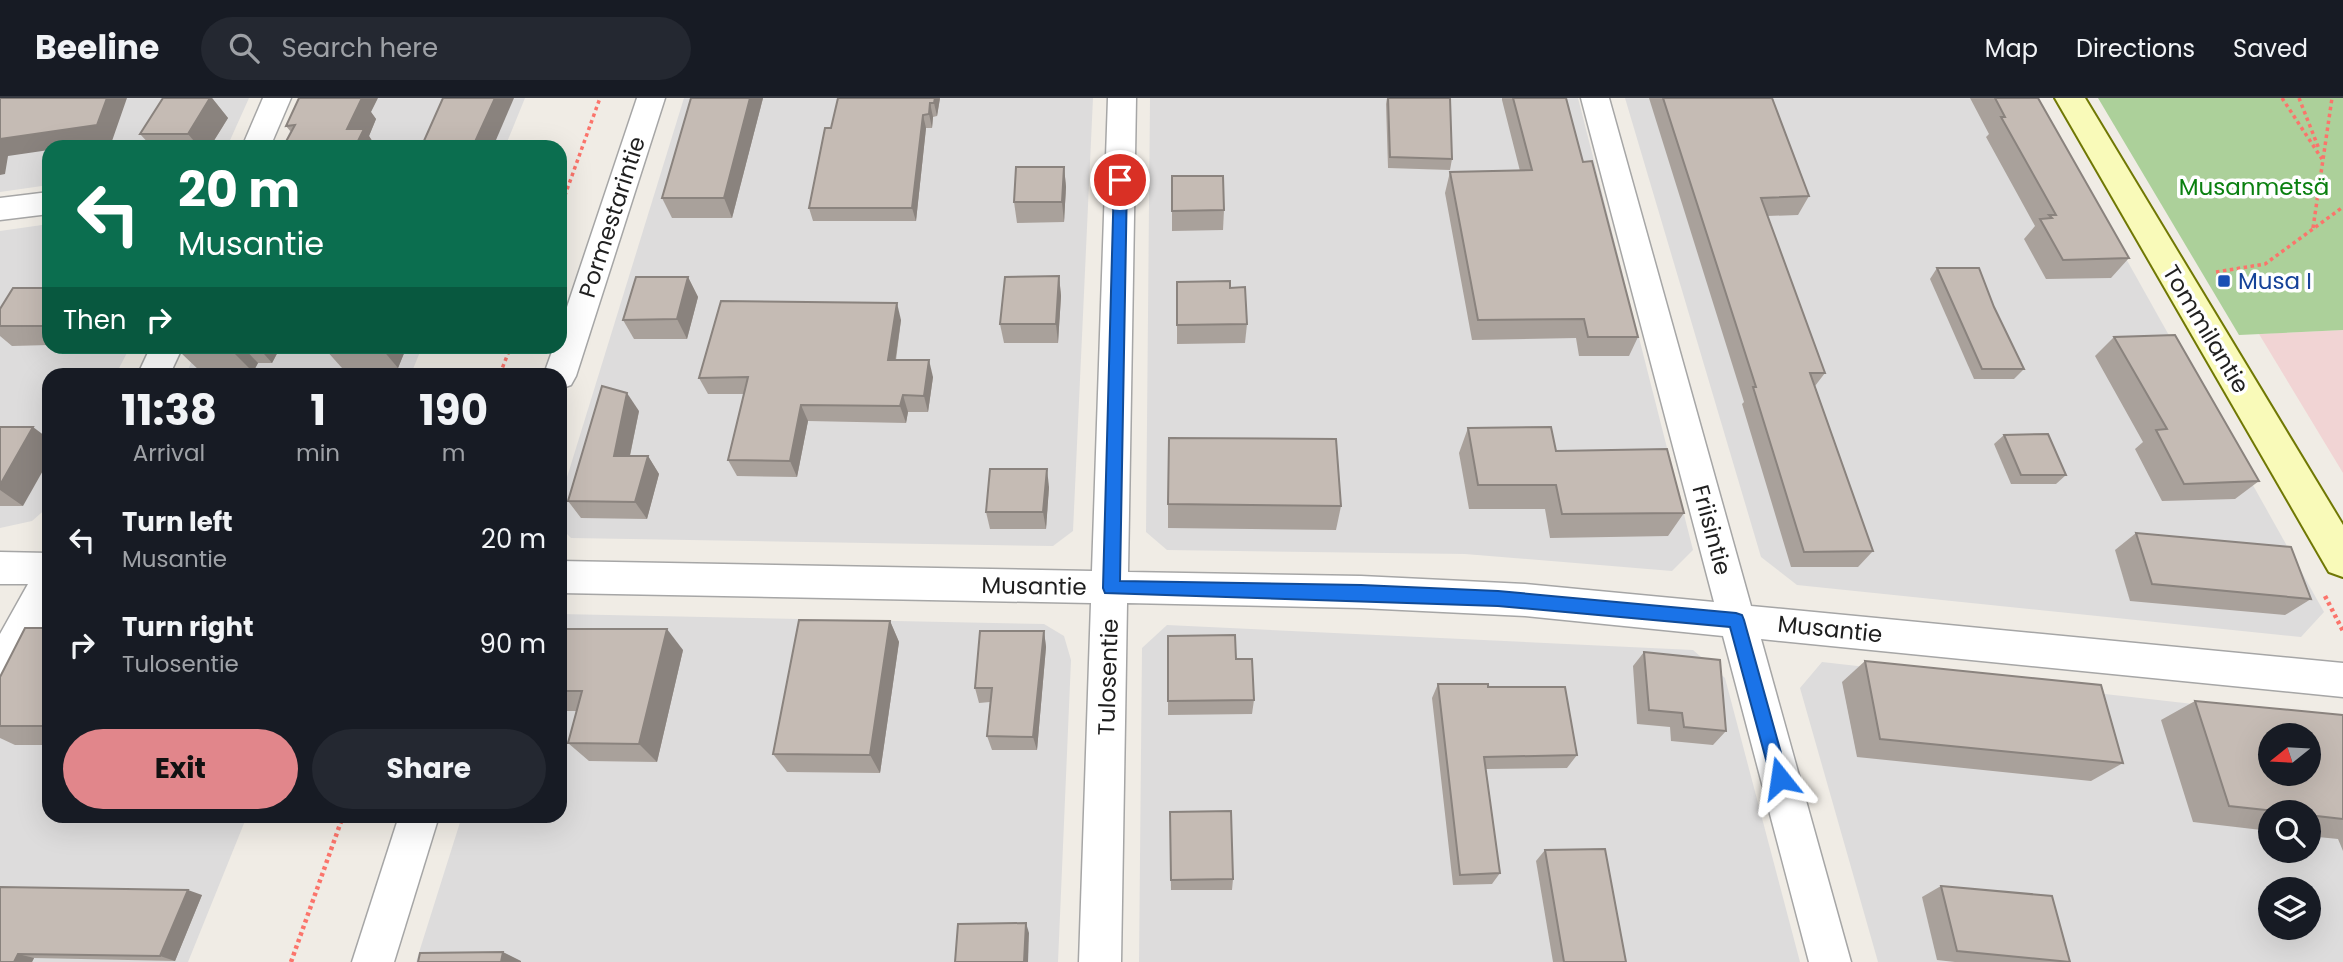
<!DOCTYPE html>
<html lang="en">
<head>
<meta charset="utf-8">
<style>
  :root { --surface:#171b24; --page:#242831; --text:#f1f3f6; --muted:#9ea1a6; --line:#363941; --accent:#e1868b }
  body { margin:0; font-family:Poppins,sans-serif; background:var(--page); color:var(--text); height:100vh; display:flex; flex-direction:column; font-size:26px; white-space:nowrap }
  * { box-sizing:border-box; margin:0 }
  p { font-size:23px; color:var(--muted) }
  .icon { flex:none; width:38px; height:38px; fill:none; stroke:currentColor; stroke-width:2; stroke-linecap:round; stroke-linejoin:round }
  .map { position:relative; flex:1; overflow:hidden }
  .side { position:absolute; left:42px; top:270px; width:525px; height:455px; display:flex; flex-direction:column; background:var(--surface); border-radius:21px; box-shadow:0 7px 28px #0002 }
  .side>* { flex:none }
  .guide { position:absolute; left:42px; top:42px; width:525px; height:214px; border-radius:21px; box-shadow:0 7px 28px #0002; background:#0b6e4f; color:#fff; overflow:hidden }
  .needle { width:46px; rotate:252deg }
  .fabs { position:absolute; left:2258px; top:625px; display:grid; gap:14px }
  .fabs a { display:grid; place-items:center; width:63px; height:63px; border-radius:50%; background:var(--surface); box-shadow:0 7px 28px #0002; font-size:35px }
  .pin { position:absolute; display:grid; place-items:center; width:60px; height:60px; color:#fff; margin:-30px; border:4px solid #fff; border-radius:50%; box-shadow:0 2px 7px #0007 }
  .me { position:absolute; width:77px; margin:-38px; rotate:345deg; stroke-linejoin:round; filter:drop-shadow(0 0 5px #0008) }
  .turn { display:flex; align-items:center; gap:24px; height:147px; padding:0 21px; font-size:32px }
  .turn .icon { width:91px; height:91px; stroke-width:2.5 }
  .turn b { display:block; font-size:49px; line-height:60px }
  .then { display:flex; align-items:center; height:66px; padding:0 21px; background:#0003; gap:14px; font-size:26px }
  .eta { display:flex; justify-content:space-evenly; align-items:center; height:119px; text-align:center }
  .eta b { font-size:42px; font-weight:700; line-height:49px }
  .cta { display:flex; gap:14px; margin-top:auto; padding:14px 21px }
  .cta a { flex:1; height:80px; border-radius:42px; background:var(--accent); color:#111; font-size:28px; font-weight:700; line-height:80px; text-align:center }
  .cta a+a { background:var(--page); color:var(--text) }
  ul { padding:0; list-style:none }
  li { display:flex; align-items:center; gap:21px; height:105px; padding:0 21px }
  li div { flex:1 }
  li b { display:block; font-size:26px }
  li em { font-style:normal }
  header { display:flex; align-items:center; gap:42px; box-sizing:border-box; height:98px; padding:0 35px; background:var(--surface); border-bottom:2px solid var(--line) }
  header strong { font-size:33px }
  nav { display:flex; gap:38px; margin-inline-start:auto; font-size:24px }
  .search { width:490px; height:63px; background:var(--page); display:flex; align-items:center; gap:18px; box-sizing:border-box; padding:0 24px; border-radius:38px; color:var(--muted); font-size:26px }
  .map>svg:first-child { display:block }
</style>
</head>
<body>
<header>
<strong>Beeline</strong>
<div class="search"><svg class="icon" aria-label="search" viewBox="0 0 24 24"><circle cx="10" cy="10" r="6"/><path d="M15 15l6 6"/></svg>Search here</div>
<nav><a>Map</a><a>Directions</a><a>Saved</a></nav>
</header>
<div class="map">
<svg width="2343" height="864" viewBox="0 0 2343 864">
  <rect width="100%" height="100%" fill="#f0ece5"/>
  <!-- residential -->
  <g fill="#dddcdc" fill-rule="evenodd">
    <path d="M0,0H249L227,49H49V87L0,94Z"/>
    <path d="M304,0H525L505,49H283Z"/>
    <path d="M684,0H1093L1073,433L1053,448L571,440L560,429V402Z"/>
    <path d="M1150,0H1578L1693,452L1672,473L1465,456L1167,452L1146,434Z"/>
    <path d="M1625,0H2036L2324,514L2301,539L1797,487L1761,459Z"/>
    <path d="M49,126V248L130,249L116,276H49V408L32,423L0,430V133Z"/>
    <path d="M198,249H422L411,276H186Z"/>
    <path d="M560,516L1044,526L1064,538L1071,562L1058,864H416L462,718H560Z"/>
    <path d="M1167,527L1693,552L1725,580L1800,864H1139L1142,550Z"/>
    <path d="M49,538V718H247L188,864H0V630Z"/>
    <path d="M1822,564L2343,623V864H1878L1800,590ZM2270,637H2308V676H2270ZM2270,714H2308V752H2270ZM2270,791H2308V830H2270Z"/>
  </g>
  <!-- commercial -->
  <path fill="#f1d4d4" d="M2343,232V375L2259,236Z"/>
  <!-- forest -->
  <path fill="#acd09a" d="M2098,0H2343V232L2239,237Z"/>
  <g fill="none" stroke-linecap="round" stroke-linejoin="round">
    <defs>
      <g id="minor">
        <path d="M263,0H291L270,49H242Z"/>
        <path d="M637,0H665L576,278L571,287L560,291V276H544L554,248H560V230Z"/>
        <path d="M1108,0H1136L1128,474L1361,478L1525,486L1714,504L1581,0H1609L1751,508L2343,565V599L1761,541L1851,864H1809L1723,538L1525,518L1361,510L1127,505L1121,864H1079L1091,505L560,495V463L1092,473Z"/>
        <path d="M49,94V116L0,122V100Z"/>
        <path d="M151,248H183L170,276H138Z"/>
        <path d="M0,454L49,455V517L13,584L0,589V536L28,486H0Z"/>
        <path d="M399,718H439L394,864H352Z"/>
      </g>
      <path id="secondary" d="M2055,0H2085L2343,427V479L2329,474Z"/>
    </defs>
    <!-- minor casing -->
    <use href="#minor" stroke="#a6a6a6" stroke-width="3"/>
    <!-- secondary casing -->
    <use href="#secondary" stroke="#707804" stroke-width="4"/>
    <!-- path-far1 -->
    <g stroke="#fb746b" stroke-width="3.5" stroke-dasharray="3.5 3.5" stroke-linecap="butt">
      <path d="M2282,0L2322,61"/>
      <path d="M2299,0L2319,51"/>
      <path d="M560,111L600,0"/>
      <path d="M2313,130L2332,0"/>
      <path d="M2216,174L2265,166L2343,109"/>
      <path d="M500,276L511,248"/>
    </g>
    <!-- path -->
    <g stroke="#fb746b" stroke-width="4.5" stroke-dasharray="3.5 3.5" stroke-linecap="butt">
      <path d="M2325,498L2343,533"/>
      <path d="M291,864L343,718"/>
    </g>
    <!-- minor -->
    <use href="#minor" fill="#fff" fill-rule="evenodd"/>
    <!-- secondary -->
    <use href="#secondary" fill="#f9fab9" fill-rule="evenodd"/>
  </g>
  <!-- wall -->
  <g fill="#a9a19b">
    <path d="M163,0H212L228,20L210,49H152L140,36Z"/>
    <path d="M443,0L493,49H425L423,45Z"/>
    <path d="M691,0H763L732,120H672L662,100Z"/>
    <path d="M838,0H940L937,18L933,19L932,30H926L916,123H813L809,110L831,30Z"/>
    <path d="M1387,0H1450L1452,61L1450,72L1388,70L1386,6Z"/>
    <path d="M1502,0H1566L1583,64L1638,239L1629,258H1579L1576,240L1472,242L1445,95L1450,74L1520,73L1502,2Z"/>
    <path d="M1649,0H1772L1809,98L1798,117L1767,118L1825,275L1815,288L1873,453L1858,469H1791L1742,306L1744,304Z"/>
    <path d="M1970,0H2038L2129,160L2111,180L2046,181L2024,141L2035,128L1986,39L1989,36Z"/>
    <path d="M371,14L376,21L369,38L376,49H283L291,34L286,28Z"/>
    <path d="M1064,69L1066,89L1064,124L1017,125L1014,104Z"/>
    <path d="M1172,78L1224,112L1223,132L1172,133Z"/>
    <path d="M1937,170L1994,209L2024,271L2014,281H1974L1930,181Z"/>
    <path d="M1059,178L1061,198L1058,245H1004L1000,226Z"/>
    <path d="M688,179L698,199L687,241H634L623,222Z"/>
    <path d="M1177,184L1230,190L1247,226L1245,245L1177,246Z"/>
    <path d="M49,185V247L12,248L0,238V211L46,190Z"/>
    <path d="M901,222L896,262L933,279L928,314H908L906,325L808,323L797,379L737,378L728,362L744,296H708L699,280Z"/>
    <path d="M2114,239L2259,383L2235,401L2162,403L2135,351L2143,344L2095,258Z"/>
    <path d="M185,248H281L272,265H258L253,274H201L181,255Z"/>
    <path d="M326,248H407L398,270H342L325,251Z"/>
    <path d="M639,313L630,358H648L659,376L647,421L581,420L568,403Z"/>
    <path d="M0,329L23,408H0Z"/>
    <path d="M1468,330L1556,353L1684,415L1668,438L1550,440L1545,411H1469L1459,355Z"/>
    <path d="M2004,337L2066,377L2056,386H2011L1994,346Z"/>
    <path d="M1049,389L1046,431H990L986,414Z"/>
    <path d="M1168,406L1341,408L1336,432L1168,430Z"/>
    <path d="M2136,435L2311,501L2285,517L2130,503L2115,452Z"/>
    <path d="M890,523L899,544L880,675L787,674L773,656Z"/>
    <path d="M49,530V647H15L0,640V579Z"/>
    <path d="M560,531L683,552L657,664L589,663L568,645L577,613H560Z"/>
    <path d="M1044,533L1046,549L1037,652H992L987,638L990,604L979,605L975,590Z"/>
    <path d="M1168,538L1236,561L1254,602L1252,616L1168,617Z"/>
    <path d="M1644,554L1726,633L1713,647L1671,643L1670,629L1637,626L1633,568Z"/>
    <path d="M1865,563L2123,665L2091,683L1857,659L1842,584Z"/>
    <path d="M1438,586L1488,589L1577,657L1567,670L1486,671L1500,775L1492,786L1453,787L1432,600Z"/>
    <path d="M2195,603L2343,617V753L2338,741L2308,738V714H2270V733L2193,724L2161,622Z"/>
    <path d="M1170,714L1233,781L1232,792H1171Z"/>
    <path d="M1545,752L1626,864H1553L1536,763Z"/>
    <path d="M1941,788L2070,864H1955L1937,862L1922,799Z"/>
    <path d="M0,789L202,797L175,863L34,860L32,864H0Z"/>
  </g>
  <!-- shaded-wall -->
  <g fill="#8a837e">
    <path d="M107,0H127L112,43L72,49H49V52L8,58L5,76L0,77V41Z"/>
    <path d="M210,0H212L228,20L210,49H199L188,36Z"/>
    <path d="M354,0H378L371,14L376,21L369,38L376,49H355L347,31Z"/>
    <path d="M495,0H514L493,49H476L474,46Z"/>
    <path d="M750,0H763L732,120L724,100Z"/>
    <path d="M935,0H940L937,18L934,5Z"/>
    <path d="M930,5L933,19L932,30L929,16Z"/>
    <path d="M923,17L926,30L916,123L912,110Z"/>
    <path d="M1064,69L1066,89L1064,124L1062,104Z"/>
    <path d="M1059,178L1061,198L1058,245L1056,226Z"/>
    <path d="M688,179L698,199L687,241L677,221Z"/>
    <path d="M897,205L901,222L893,278L888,262Z"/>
    <path d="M238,248H242L258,265L253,274L234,255Z"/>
    <path d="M257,248H281L272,265Z"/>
    <path d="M383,248H407L398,270L382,251Z"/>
    <path d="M929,262L933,279L928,314L924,298Z"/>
    <path d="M627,295L639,313L626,376L614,358Z"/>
    <path d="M903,297L908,314L906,325L900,308Z"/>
    <path d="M801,307L808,323L797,379L790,363Z"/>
    <path d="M33,329L49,341V362L23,408L0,392V387Z"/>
    <path d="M648,358L659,376L647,421L635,404Z"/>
    <path d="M1047,371L1049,389L1046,431L1043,414Z"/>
    <path d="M890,523L899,544L880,675L870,657Z"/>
    <path d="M667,531L683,552L657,664L639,646Z"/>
    <path d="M1044,533L1046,549L1037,652L1033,639Z"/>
    <path d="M188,792L202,797L175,863L160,858Z"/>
    <path d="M1026,825L1029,835L1028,864H1024Z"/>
    <path d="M503,854L521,863V864H501Z"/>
    <path d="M18,856L34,860L32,864H14Z"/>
  </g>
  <!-- building -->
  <g fill="#c5bbb4" stroke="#8a837e" stroke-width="2" fill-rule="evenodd">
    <path d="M0,0H107L97,27L0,41Z"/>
    <path d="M163,0H210L188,36H140Z"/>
    <path d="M299,0H362L347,31H364L355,49H283L295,27L286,28Z"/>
    <path d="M443,0H495L474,46L423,45Z"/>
    <path d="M691,0H750L724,100H662Z"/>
    <path d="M838,0H935L934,5H930L929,16L923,17L912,110H809L825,30H831Z"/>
    <path d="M1388,0H1450L1452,61L1390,59Z"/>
    <path d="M1513,0H1566L1583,64L1592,63L1638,239H1588L1584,221L1478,222L1450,74L1532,72Z"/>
    <path d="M1663,0H1772L1809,98L1761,100L1825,275H1810L1873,453L1804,454L1753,289H1756Z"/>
    <path d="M1995,0H2038L2129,160L2063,162L2040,121L2052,120L2049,117H2056L2001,19H2005Z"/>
    <path d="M1016,69H1064L1062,104H1014Z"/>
    <path d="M1172,78H1223L1224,112L1172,113Z"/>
    <path d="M1937,170H1979L1994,209L2024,271H1982Z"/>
    <path d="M1059,178L1056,226H1000L1005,179Z"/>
    <path d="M636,179H688L677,221L623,222Z"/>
    <path d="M1230,183V190L1245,189L1247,226L1177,227V184Z"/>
    <path d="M49,185V228H0V211L13,190H46Z"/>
    <path d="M721,203L897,205L888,262H929L924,298L903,297L900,308L801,307L790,363L728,362L748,279L699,280Z"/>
    <path d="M2175,237L2259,383L2184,386L2156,332L2167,331L2114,239Z"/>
    <path d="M185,248H238L234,255H181Z"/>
    <path d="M326,248H383L382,251H325Z"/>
    <path d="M602,288L627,295L614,358H648L635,404L568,403Z"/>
    <path d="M0,329H33L0,387Z"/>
    <path d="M1551,329L1556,353L1667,351L1684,415L1562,416L1556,387H1478L1468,330Z"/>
    <path d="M2048,336L2066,377H2021L2004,337Z"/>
    <path d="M1169,340L1336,341L1341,408L1168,406Z"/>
    <path d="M990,371H1047L1043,414H986Z"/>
    <path d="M2136,435L2291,449L2311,501L2152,486Z"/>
    <path d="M799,522L890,523L870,657L773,656Z"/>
    <path d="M25,530H49V628H0V579Z"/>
    <path d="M560,531H667L639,646L568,645L582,593H560Z"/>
    <path d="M980,533H1044L1033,639L987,638L992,590H975Z"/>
    <path d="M1235,537L1236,561H1252L1254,602L1168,603V538Z"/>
    <path d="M1644,554L1720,562L1726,633L1684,629L1682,615L1649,612Z"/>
    <path d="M1865,563L2101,587L2123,665L1880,641Z"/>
    <path d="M1438,586H1488V589H1565L1577,657L1484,659L1500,775L1460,777Z"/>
    <path d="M2195,603L2343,617V721L2308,717V714H2284L2229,708ZM2270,637H2308V676H2270Z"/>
    <path d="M1231,713L1233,781L1171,782L1170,714Z"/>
    <path d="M1605,751L1626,864H1564L1545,752Z"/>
    <path d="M1941,788L2052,798L2070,864L1957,853Z"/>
    <path d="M0,789L188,792L160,858L18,856L14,864H0Z"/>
    <path d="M1026,825L1024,864H955L958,826Z"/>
    <path d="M503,854L501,864H418L420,855Z"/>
  </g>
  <!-- route -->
  <path fill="#1a73e8" stroke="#114b97" stroke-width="2" d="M1120,77L1127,82L1120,483L1361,487L1498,493L1736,515L1742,517L1744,522L1788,680L1786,686L1780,688L1773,686L1771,680L1730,529L1498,508L1105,495L1103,490L1114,82Z"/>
  <!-- markers -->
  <rect fill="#1a4fb4" stroke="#fff" stroke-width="2.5" x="2217" y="176" width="14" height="14" rx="3.5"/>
  <g text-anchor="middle" stroke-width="7" stroke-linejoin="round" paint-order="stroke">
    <!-- park labels -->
    <g font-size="23" fill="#0b8010" stroke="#fff">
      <text x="2254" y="97">Musanmetsä</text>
    </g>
    <!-- street labels -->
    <g font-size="23" fill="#1f1f1f" stroke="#fff">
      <text transform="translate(612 119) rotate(-72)" y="8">Pormestarintie</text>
      <text transform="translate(2206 231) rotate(59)" y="8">Tommilantie</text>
      <text transform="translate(1712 432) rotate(75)" y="8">Friisintie</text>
      <text transform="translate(1034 488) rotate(1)" y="8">Musantie</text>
      <text transform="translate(1830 531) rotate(6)" y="8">Musantie</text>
      <text transform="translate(1108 579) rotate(-88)" y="8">Tulosentie</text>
    </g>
    <!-- transit labels -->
    <g font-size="23" fill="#164399" stroke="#fff" text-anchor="start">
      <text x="2238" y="191">Musa I</text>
    </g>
  </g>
</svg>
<div class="fabs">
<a><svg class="needle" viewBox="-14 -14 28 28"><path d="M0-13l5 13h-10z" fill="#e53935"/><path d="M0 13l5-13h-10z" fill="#9ea1a6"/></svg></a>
<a><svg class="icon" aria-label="search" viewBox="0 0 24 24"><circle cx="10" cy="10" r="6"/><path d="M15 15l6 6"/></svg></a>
<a><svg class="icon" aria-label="layers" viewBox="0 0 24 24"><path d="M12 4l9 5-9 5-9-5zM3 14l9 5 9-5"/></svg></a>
</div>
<div class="pin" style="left:1120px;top:82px;background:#d93025"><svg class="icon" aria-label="arrive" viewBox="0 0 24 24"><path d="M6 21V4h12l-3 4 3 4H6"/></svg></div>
<svg class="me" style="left:1780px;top:680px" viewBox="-20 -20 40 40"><path d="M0-17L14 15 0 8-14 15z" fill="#1a73e8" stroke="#fff" stroke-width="4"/></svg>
<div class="guide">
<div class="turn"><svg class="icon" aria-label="left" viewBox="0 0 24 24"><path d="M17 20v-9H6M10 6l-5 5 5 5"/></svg><div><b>20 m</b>Musantie</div></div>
<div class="then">Then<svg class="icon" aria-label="right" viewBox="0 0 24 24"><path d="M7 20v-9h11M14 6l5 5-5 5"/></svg></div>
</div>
<section class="side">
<div class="eta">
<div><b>11:38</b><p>Arrival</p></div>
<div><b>1</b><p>min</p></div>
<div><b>190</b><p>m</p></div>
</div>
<ul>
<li><svg class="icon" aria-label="left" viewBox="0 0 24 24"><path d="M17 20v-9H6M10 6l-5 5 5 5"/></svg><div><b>Turn left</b><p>Musantie</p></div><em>20 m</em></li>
<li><svg class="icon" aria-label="right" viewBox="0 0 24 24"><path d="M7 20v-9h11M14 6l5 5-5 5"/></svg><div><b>Turn right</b><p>Tulosentie</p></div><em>90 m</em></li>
</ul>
<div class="cta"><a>Exit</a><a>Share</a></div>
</section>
</div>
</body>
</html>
